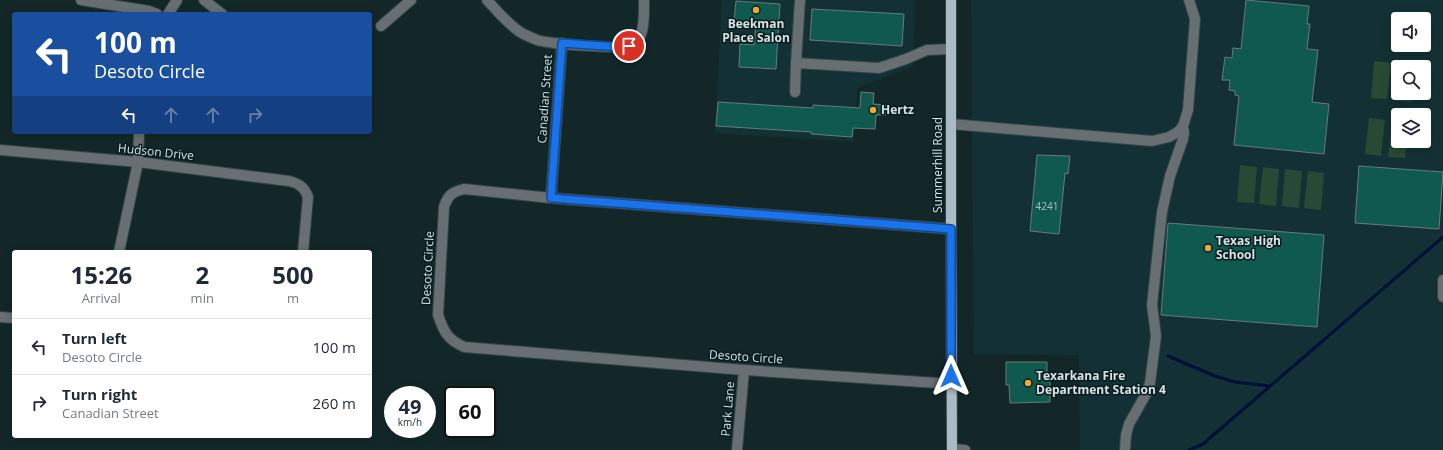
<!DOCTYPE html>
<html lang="en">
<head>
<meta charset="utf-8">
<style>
  :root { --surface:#fff; --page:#f2f2f3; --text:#1f2937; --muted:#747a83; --line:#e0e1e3 }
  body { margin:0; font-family:"Open Sans",sans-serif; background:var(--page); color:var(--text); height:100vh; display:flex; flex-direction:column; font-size:15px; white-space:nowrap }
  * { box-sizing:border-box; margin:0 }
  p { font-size:13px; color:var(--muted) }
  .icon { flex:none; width:22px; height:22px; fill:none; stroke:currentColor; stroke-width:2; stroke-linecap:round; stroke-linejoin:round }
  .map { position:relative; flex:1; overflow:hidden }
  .panel { position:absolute; left:12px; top:250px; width:360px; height:188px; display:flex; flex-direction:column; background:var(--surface); border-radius:4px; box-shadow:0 2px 10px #0003 }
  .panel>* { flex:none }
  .banner { position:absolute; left:12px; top:12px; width:360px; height:122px; border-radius:4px; box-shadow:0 2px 10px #0003; background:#1a4fa0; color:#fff; overflow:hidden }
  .tools { position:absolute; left:1391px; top:12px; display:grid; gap:8px }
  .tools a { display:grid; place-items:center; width:40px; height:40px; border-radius:4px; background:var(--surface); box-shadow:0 2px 10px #0003; font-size:20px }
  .speed { position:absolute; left:384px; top:386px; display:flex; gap:8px; font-size:20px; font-weight:700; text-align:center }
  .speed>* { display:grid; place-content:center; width:52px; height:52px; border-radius:50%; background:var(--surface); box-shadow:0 2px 10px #0003; line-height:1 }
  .speed small { font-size:10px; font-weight:400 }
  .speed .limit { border:2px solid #111; border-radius:6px; background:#fff; color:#111 }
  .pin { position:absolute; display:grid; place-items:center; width:34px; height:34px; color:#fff; margin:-17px; border:2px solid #fff; border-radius:50%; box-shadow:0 1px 4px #0007 }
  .me { position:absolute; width:44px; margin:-22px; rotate:0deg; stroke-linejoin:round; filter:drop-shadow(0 0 3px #0008) }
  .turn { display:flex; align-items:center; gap:14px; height:84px; padding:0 16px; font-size:18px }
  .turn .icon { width:52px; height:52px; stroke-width:2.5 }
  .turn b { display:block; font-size:28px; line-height:34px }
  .lanes { display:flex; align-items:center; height:38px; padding:0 16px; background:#0003; justify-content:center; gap:20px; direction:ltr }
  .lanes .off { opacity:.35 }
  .eta { display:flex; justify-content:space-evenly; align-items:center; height:68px; text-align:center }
  .eta b { font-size:24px; font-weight:700; line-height:28px }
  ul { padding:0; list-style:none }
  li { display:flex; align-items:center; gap:12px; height:56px; padding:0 16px; border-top:1px solid var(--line) }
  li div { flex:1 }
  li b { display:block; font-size:15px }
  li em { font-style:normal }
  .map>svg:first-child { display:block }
</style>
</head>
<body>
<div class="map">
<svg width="1443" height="450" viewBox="0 0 1443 450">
  <rect width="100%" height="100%" fill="#132729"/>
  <!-- built -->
  <g fill="#133134" fill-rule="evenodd">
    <path d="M722,0H915L913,66L857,88L854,142L715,133Z"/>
    <path d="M971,0H1443V450H1080L1079,355L974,354ZM1398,19H1424V45H1398ZM1398,67H1424V93H1398ZM1398,115H1424V141H1398Z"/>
  </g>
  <!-- green -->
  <g fill="#284a34">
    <path d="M1374,61L1391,63L1387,99L1371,98Z"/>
    <path d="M1398,64L1415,65L1414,67H1398V93H1412L1411,102L1394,100Z"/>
    <path d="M1369,118L1385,120L1381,156L1365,154Z"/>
    <path d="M1392,120L1398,121V141H1407L1405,158L1388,157Z"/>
    <path d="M1240,165L1257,167L1254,203L1237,202Z"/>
    <path d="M1263,167L1279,169L1276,206L1259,204Z"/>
    <path d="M1285,169L1302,171L1299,208L1282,206Z"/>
    <path d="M1308,171L1324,173L1321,210L1304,208Z"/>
  </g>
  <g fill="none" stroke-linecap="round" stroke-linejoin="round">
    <!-- stream -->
    <g stroke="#000f39" stroke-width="3">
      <path d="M1168,356L1215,376L1235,382L1270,386"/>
      <path d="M1189,450L1203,444L1443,237"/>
    </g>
  </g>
  <!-- building -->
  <g fill="#10594f" stroke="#677c77">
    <path d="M1246,0L1309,6L1307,24H1310L1307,49L1318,50L1312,102L1329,104L1324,154L1234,145L1239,96L1235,95V91L1229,90L1230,80H1222L1225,57L1232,58L1233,48L1241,49Z"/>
    <path d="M736,1L780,4L776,69L739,67L740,44L754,45L756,23L734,21Z"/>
    <path d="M812,9L904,14L902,46L810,40Z"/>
    <path d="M861,92L874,93L873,104L886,105V115H876L875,129L853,128L852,137L811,134V132L716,126L718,102L813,108V105L860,108Z"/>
    <path d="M1037,155L1070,156L1068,174L1065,173L1059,234L1030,231Z"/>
    <path d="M1359,166L1443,172L1439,229L1355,223Z"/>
    <path d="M1168,223L1324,235L1317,327L1161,315Z"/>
    <path d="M1006,362H1047V380H1050V402L1010,403L1009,385H1006Z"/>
  </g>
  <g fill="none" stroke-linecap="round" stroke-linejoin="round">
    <defs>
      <g id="minor">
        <path d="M81,0L149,11L157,14"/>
        <path d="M204,0L222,14"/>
        <path d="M487,0C497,11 508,24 520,32C525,35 532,38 537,40C550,44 617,49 629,46C631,45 636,43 637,42C645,33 644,11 644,0"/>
        <path d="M168,14L177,0"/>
        <path d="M381,26L411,0"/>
        <path d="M796,63L800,0"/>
        <path d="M795,92L796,63L879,68L906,59L927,50L951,49"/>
        <path d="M951,124L1152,141L1169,137L1178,132L1183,126L1188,110L1195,19L1189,0"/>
        <path d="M0,150L138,162L289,181C300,184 304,187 308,197L303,252"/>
        <path d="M551,198L562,43"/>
        <path d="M951,229L551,198L464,189C452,192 448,195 444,207L438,315C444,332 447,339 464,347L744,370L952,384"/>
        <path d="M119,252L138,162L139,132"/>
        <path d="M1443,280V297"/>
        <path d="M0,317L14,318"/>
        <path d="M952,449L965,450"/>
        <path d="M737,450L744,370"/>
        <path d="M1125,450L1126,435L1129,424L1146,394L1150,383L1156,336L1152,305L1162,212L1170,176L1183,139L1184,133L1183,126"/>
      </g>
      <path id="major" d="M951,0V221L952,450"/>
    </defs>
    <!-- minor casing -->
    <use href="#minor" stroke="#324547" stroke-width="12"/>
    <!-- major casing -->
    <use href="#major" stroke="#324547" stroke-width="12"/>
    <!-- minor -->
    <use href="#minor" stroke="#676f73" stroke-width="10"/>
    <!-- major -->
    <use href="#major" stroke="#abbbc4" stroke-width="10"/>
  </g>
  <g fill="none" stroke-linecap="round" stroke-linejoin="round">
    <defs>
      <path id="route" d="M629,46L618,47L562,43L551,198L951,229V376"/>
    </defs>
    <!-- route casing -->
    <use href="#route" stroke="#114b97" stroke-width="10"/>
    <!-- route -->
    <use href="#route" stroke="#1a73e8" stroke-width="7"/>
  </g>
  <!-- markers -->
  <g fill="#eca93a" stroke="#091d20" stroke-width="1.5">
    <circle cx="756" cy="10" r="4"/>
    <circle cx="873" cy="110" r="4"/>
    <circle cx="1208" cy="248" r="4"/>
    <circle cx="1028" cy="383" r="4"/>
  </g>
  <g text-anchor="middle" stroke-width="3" stroke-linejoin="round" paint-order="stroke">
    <!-- number labels -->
    <g font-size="10" fill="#a5c0c0">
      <text x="1047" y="210">4241</text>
    </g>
    <!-- poi labels -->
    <g font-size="12" font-weight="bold" fill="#d7e3e5" stroke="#091d20" text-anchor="start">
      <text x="756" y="28" text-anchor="middle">Beekman<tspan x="756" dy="14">Place Salon</tspan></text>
      <text x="881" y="114">Hertz</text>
      <text x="1216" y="245">Texas High<tspan x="1216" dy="14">School</tspan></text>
      <text x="1036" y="380">Texarkana Fire<tspan x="1036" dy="14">Department Station 4</tspan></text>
    </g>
    <!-- street labels -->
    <g font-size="12" fill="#d7e3e5" stroke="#091d20">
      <text transform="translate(545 99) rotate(-86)" y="4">Canadian Street</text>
      <text transform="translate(156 152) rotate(6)" y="4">Hudson Drive</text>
      <text transform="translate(938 165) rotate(-90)" y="4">Summerhill Road</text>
      <text transform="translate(428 268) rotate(-87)" y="4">Desoto Circle</text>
      <text transform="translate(746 357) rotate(4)" y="4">Desoto Circle</text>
      <text transform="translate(728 409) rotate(-85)" y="4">Park Lane</text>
    </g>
  </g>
</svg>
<div class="tools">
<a><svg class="icon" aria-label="sound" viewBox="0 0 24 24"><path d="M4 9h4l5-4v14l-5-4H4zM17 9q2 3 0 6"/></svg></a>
<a><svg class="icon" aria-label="search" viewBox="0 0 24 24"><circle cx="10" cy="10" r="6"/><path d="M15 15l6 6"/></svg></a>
<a><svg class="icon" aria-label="layers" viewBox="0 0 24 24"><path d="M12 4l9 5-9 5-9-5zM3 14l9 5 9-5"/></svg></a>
</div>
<div class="speed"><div>49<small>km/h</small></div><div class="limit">60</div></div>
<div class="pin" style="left:629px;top:46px;background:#d93025"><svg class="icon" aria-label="arrive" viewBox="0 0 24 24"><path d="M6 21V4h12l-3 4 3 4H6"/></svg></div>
<svg class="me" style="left:951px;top:376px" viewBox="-20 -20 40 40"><path d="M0-17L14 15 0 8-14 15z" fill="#1a73e8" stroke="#fff" stroke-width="4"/></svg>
<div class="banner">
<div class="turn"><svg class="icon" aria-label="left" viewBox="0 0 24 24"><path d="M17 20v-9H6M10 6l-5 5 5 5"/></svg><div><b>100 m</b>Desoto Circle</div></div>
<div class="lanes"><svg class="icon" aria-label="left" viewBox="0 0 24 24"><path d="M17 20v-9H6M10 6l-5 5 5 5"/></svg><svg class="icon off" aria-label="ahead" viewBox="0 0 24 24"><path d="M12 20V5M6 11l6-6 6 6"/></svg><svg class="icon off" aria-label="ahead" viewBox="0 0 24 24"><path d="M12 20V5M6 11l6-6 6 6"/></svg><svg class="icon off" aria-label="right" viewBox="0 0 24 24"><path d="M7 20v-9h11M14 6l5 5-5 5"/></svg></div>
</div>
<section class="panel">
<div class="eta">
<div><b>15:26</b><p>Arrival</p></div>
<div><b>2</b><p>min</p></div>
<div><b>500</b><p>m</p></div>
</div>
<ul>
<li><svg class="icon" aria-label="left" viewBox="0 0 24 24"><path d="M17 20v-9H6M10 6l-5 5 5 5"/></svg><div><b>Turn left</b><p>Desoto Circle</p></div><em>100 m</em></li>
<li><svg class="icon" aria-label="right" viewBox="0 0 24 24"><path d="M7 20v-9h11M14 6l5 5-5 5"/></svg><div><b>Turn right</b><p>Canadian Street</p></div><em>260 m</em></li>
</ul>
</section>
</div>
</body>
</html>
